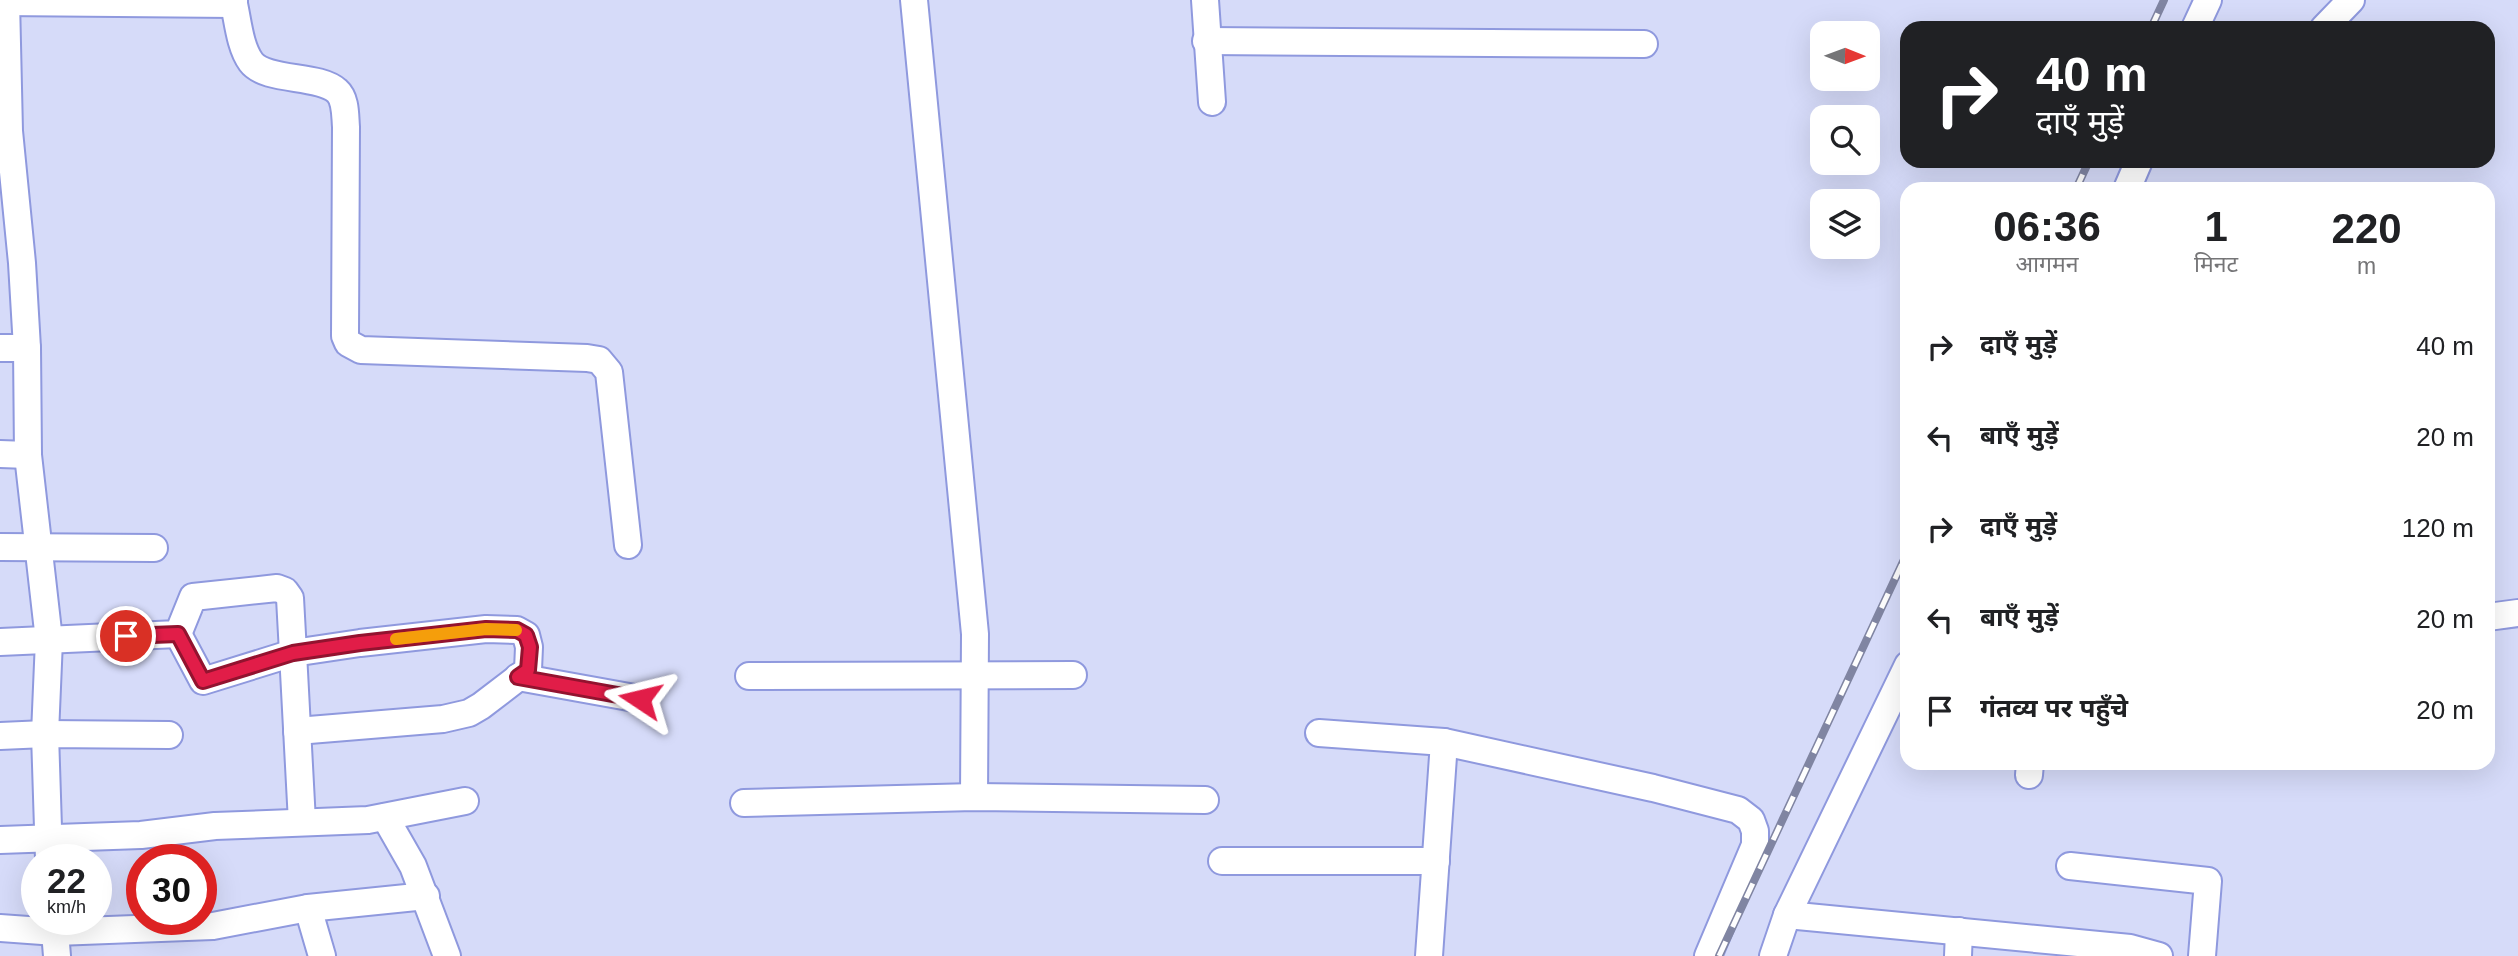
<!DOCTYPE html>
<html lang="hi">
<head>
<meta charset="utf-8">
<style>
  :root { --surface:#fff; --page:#f2f2f2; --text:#202124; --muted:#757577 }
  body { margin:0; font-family:Arial,"Noto Sans Devanagari",sans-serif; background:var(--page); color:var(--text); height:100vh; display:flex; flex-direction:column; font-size:26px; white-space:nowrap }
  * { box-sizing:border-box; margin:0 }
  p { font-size:23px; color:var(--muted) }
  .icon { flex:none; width:38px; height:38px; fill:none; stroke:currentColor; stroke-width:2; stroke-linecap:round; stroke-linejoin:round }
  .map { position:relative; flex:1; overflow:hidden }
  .drawer { position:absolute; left:1900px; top:182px; width:595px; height:588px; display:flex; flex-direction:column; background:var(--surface); border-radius:21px; box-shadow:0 7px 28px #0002 }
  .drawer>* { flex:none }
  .hud { position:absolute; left:1900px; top:21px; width:595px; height:147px; border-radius:21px; box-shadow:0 7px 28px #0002; background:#202124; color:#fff; overflow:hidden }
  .needle { width:46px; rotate:91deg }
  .fabs { position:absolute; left:1810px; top:21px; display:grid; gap:14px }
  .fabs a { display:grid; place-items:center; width:70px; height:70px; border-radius:14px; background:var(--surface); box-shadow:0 7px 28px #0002; font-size:35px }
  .speed { position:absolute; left:21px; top:844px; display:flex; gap:14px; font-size:35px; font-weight:700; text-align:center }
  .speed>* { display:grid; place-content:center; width:91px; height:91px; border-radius:50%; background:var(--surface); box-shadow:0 7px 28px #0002; line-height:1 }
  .speed small { font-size:18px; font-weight:400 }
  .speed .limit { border:10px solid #d22; background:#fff; color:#111 }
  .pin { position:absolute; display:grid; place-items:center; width:60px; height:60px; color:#fff; margin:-30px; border:4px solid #fff; border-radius:50%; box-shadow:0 2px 7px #0007 }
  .me { position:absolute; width:77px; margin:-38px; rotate:280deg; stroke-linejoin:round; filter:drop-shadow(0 0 5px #0008) }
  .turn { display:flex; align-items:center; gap:24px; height:147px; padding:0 21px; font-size:32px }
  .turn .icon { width:91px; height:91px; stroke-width:2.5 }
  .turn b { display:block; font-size:49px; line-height:60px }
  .eta { display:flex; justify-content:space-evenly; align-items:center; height:119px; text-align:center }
  .eta b { font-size:42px; font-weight:800; line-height:49px }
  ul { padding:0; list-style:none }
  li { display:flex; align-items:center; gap:21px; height:91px; padding:0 21px }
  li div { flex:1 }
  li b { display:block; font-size:26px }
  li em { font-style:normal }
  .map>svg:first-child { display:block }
</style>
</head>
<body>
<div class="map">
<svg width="2518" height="956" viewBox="0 0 2518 956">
  <rect width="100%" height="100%" fill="#d6dbf9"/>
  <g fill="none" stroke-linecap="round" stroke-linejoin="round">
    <defs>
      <g id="minor">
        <path d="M6,0L9,131L22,263L27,348L28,455L49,640L45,734L49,859"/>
        <path d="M914,0L975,634L974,797"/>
        <path d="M1205,0L1212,102"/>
        <path d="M0,2L234,4V0"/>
        <path d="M234,4C238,22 240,47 251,62C266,82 319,74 337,91C346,99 345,115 346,127L345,336L348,343L361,350L587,358L599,360L609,372L628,545"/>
        <path d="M2195,28L2208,0"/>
        <path d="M2324,28L2351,0"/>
        <path d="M1206,41L1644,44"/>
        <path d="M2127,189L2139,161"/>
        <path d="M0,348H27"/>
        <path d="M0,454L28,455"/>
        <path d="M0,547L154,548"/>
        <path d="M2488,617L2518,613"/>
        <path d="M178,634L203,681L293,653L302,822"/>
        <path d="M0,642L178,634L193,597L277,588L285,591L290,598L293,653L360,643L486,629L517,630L526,635L529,647L528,670L481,706L469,713L443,719L297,731"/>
        <path d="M749,676L1073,675"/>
        <path d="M518,677L640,699"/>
        <path d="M1319,733L1444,742L1653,788L1738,810L1751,820L1755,831V845L1708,956"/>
        <path d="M0,736L45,734L169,735"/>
        <path d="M2029,775L2030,763"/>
        <path d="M744,803L974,797L1205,800"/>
        <path d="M385,817L413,866L447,956"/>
        <path d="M0,840L141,835L215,826L368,820L465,801"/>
        <path d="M1222,861H1436"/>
        <path d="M2070,866L2208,881L2202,956"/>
        <path d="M308,908L322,956"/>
        <path d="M1787,915L2130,948L2159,956"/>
        <path d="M54,919L57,956"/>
        <path d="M0,928L56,932L213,926L308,908L426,896"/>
        <path d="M1429,956L1444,742"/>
        <path d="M1773,956L1787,915L1908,665"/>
        <path d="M1958,956L1959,931"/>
      </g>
    </defs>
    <!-- minor casing -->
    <use href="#minor" stroke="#8f99de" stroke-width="30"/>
    <!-- minor -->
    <use href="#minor" stroke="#fff" stroke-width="26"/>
    <defs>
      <g id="rail">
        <path d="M2151,28L2164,0"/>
        <path d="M2076,189L2089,161"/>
        <path d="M1719,956L1908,551"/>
      </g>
    </defs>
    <!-- rail casing -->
    <use href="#rail" stroke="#8085a2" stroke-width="8"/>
    <!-- rail -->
    <use href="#rail" stroke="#fefefe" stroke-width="5" stroke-dasharray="16" stroke-linecap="butt"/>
  </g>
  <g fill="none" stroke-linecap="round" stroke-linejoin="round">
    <defs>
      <path id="route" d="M126,636L178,634L203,681L293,653L360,643L486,629L517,630L526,635L530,647L528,670L518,677L640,699"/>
    </defs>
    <!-- route casing -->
    <use href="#route" stroke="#92132f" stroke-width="18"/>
    <!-- route -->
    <use href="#route" stroke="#e11d48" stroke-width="12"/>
    <!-- slow -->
    <path stroke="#f59e0b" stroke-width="12" d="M396,639L486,629L516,630"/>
  </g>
</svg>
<div class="fabs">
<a><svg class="needle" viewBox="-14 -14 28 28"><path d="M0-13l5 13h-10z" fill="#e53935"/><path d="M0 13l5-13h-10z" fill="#757577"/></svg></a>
<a><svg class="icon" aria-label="search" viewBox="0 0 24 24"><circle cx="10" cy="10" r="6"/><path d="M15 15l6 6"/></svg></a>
<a><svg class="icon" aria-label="layers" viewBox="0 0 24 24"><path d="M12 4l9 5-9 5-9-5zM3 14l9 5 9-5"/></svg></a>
</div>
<div class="speed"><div>22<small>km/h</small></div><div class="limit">30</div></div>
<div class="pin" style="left:126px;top:636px;background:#d93025"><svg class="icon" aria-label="arrive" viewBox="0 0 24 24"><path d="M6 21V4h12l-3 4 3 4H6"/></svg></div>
<svg class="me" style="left:640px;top:699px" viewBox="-20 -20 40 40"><path d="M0-17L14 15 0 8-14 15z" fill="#e11d48" stroke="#fff" stroke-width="4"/></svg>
<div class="hud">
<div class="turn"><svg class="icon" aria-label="right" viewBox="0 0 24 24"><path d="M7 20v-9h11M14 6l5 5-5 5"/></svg><div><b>40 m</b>दाएँ मुड़ें</div></div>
</div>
<section class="drawer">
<div class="eta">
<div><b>06:36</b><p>आगमन</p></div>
<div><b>1</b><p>मिनट</p></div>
<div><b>220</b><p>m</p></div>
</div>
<ul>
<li><svg class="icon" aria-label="right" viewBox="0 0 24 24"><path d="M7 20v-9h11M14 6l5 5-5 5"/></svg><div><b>दाएँ मुड़ें</b></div><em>40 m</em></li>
<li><svg class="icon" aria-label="left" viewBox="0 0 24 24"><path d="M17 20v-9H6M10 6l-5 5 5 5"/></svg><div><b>बाएँ मुड़ें</b></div><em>20 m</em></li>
<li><svg class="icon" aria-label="right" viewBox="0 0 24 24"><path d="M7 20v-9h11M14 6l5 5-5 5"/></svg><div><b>दाएँ मुड़ें</b></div><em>120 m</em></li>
<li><svg class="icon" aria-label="left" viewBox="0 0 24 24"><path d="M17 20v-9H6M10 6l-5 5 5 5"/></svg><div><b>बाएँ मुड़ें</b></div><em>20 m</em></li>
<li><svg class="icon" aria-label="arrive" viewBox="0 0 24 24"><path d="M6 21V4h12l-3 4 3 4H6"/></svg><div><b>गंतव्य पर पहुँचे</b></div><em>20 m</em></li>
</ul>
</section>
</div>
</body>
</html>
